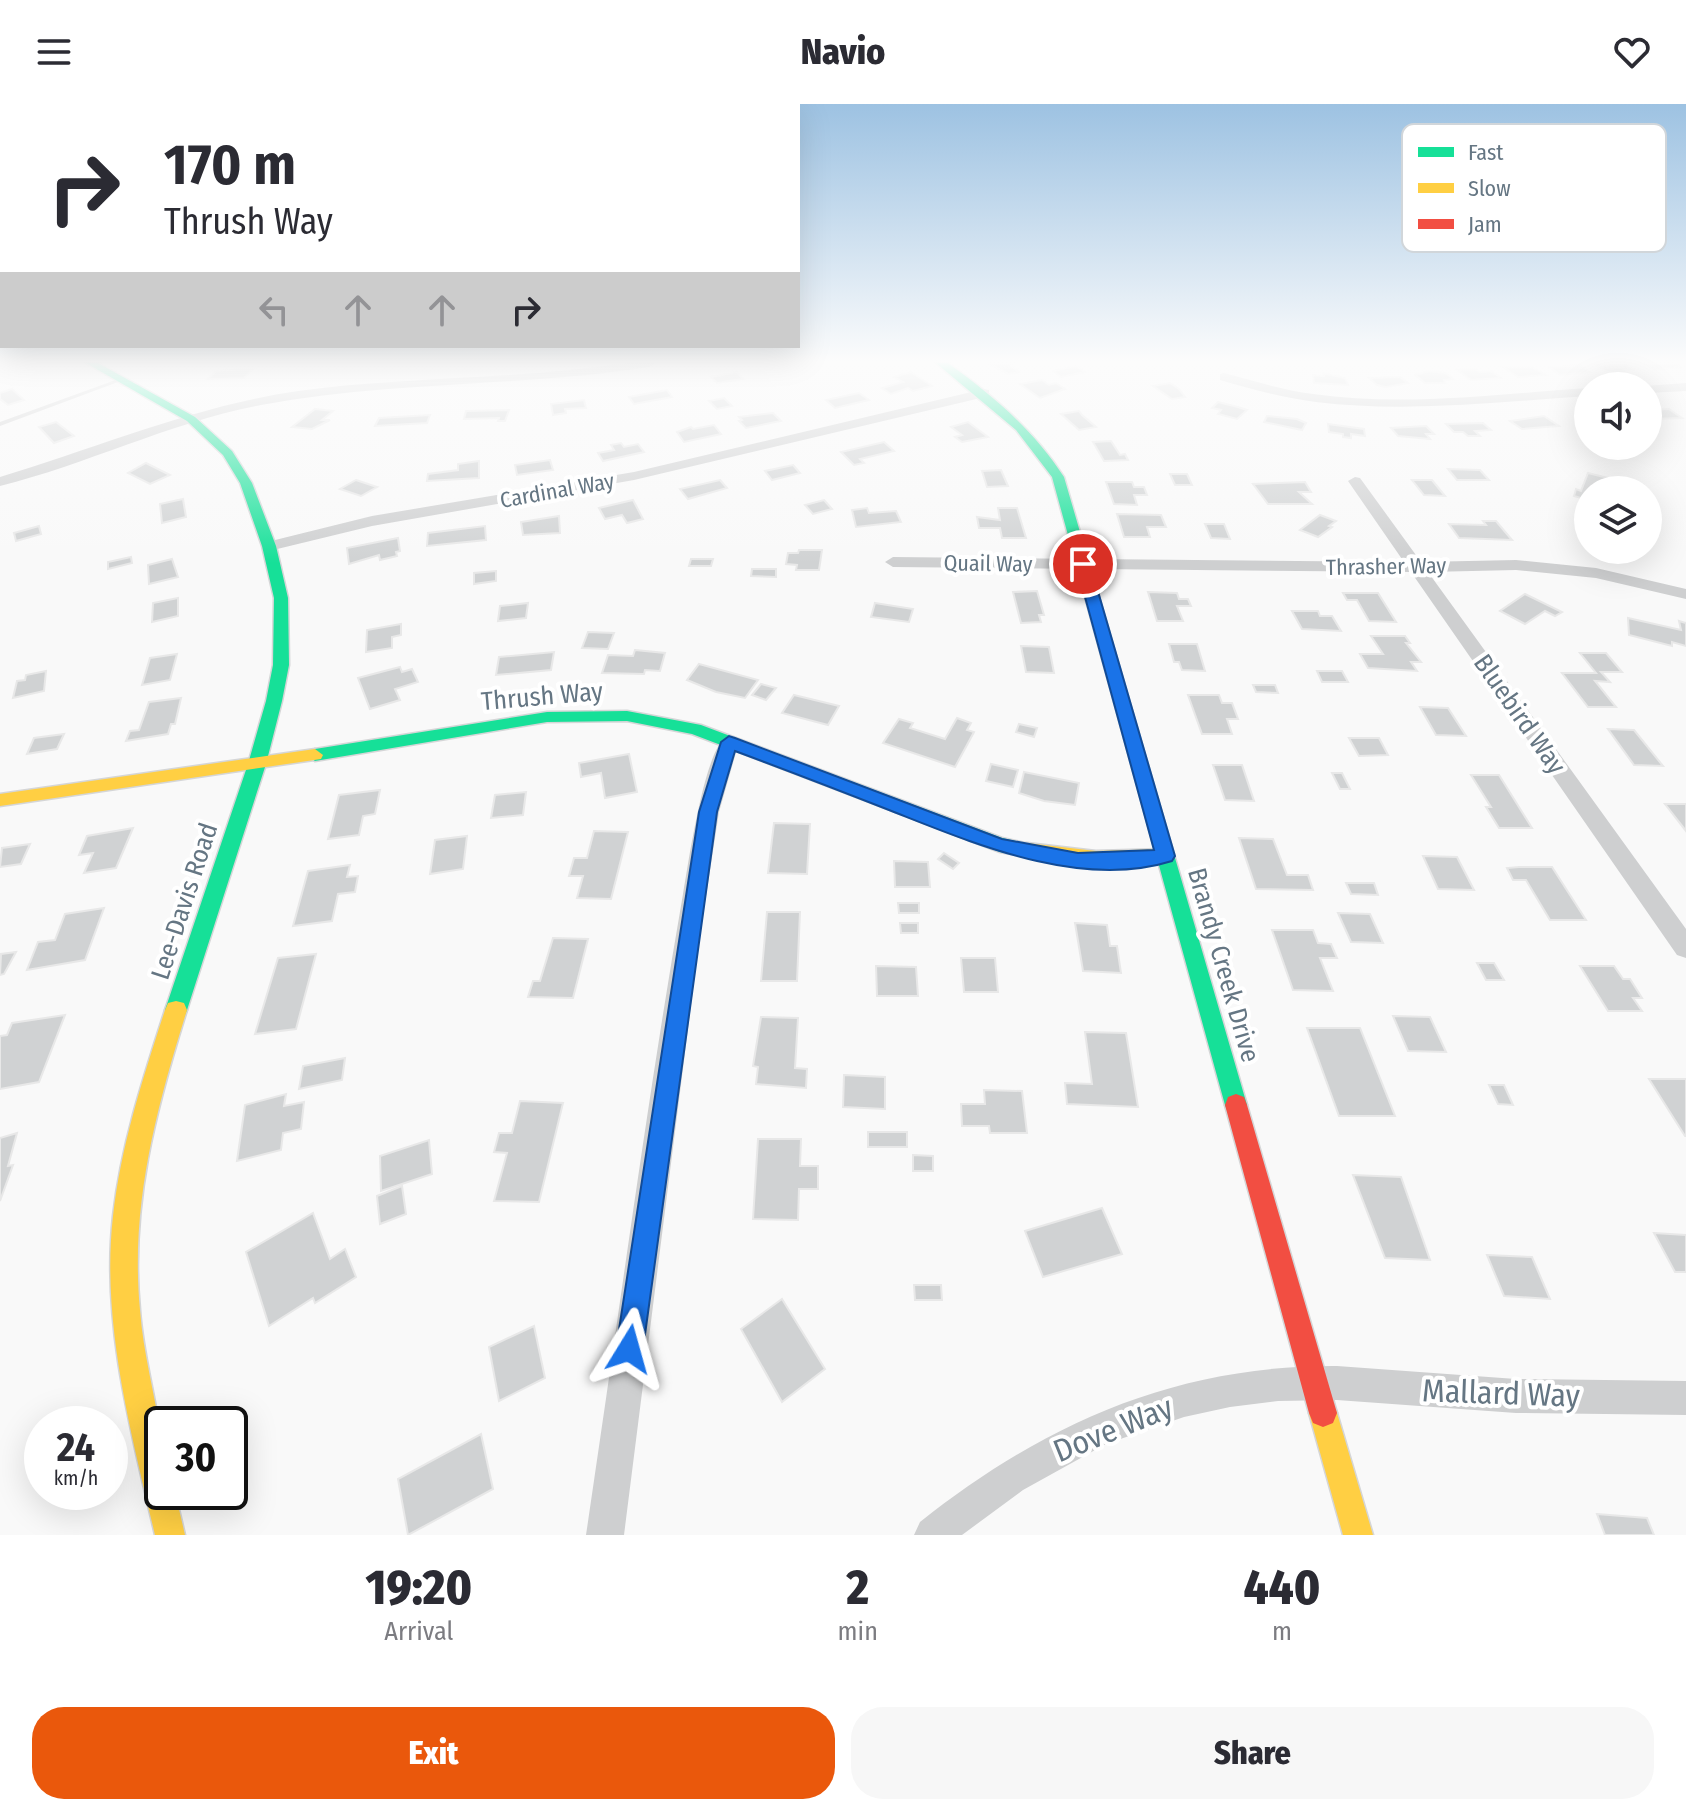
<!DOCTYPE html>
<html lang="en">
<head>
<meta charset="utf-8">
<style>
  :root { --surface:#fff; --page:#f7f7f7; --text:#2b2b33; --muted:#7c7c81; --accent:#ea580c }
  body { margin:0; font-family:"Fira Sans Condensed",sans-serif; background:var(--page); color:var(--text); height:100vh; display:flex; flex-direction:column; font-size:30px; white-space:nowrap }
  * { box-sizing:border-box; margin:0 }
  p { font-size:26px; color:var(--muted) }
  .icon { flex:none; width:44px; height:44px; fill:none; stroke:currentColor; stroke-width:2; stroke-linecap:round; stroke-linejoin:round }
  .map { position:relative; height:1431px; overflow:hidden }
  .panel { display:flex; flex-direction:column; background:var(--surface); flex:1 }
  .panel>* { flex:none }
  .hud { position:absolute; left:0px; top:0px; width:800px; height:244px; box-shadow:0 8px 32px #0002; background:#fff; color:var(--text); overflow:hidden }
  .controls { position:absolute; left:1574px; top:268px; display:grid; gap:16px }
  .controls a { display:grid; place-items:center; width:88px; height:88px; border-radius:50%; background:var(--surface); box-shadow:0 8px 32px #0002; font-size:40px }
  .speed { position:absolute; left:24px; top:1302px; display:flex; gap:16px; font-size:40px; font-weight:700; text-align:center }
  .speed>* { display:grid; place-content:center; width:104px; height:104px; border-radius:50%; background:var(--surface); box-shadow:0 8px 32px #0002; line-height:1 }
  .speed small { font-size:20px; font-weight:400 }
  .speed .limit { border:4px solid #111; border-radius:12px; background:#fff; color:#111 }
  .pin { position:absolute; display:grid; place-items:center; width:68px; height:68px; color:#fff; margin:-34px; border:4px solid #fff; border-radius:50%; box-shadow:0 2px 8px #0007 }
  .me { position:absolute; width:88px; margin:-44px; rotate:8deg; stroke-linejoin:round; filter:drop-shadow(0 0 6px #0008) }
  .turn { display:flex; align-items:center; gap:28px; height:168px; padding:0 32px; font-size:36px }
  .turn .icon { width:104px; height:104px; stroke-width:2.5 }
  .turn b { display:block; font-size:56px; line-height:68px }
  .lanes { display:flex; align-items:center; height:76px; padding:0 32px; background:#0003; justify-content:center; gap:40px; direction:ltr }
  .lanes .off { opacity:.35 }
  .eta { display:flex; justify-content:space-evenly; align-items:center; height:136px; text-align:center }
  .eta b { font-size:48px; font-weight:800; line-height:56px }
  .primary-button { display:flex; gap:16px; margin-top:auto; padding:16px 32px }
  .primary-button a { flex:1; height:92px; border-radius:32px; background:var(--accent); color:#fff; font-size:32px; font-weight:800; line-height:92px; text-align:center }
  .primary-button a+a { background:var(--page); color:var(--text) }
  header { display:flex; justify-content:space-between; align-items:center; height:104px; padding:0 32px; background:var(--surface); font-size:36px; font-weight:800 }
  .map>svg:first-child { display:block }
</style>
</head>
<body>
<header><svg class="icon" aria-label="menu" viewBox="0 0 24 24"><path d="M4 6h16M4 12h16M4 18h16"/></svg>Navio<svg class="icon" aria-label="heart" viewBox="0 0 24 24"><path d="M12 20l-8-8c-3-5 5-10 8-4 3-6 11-1 8 4z"/></svg></header>
<div class="map">
<svg width="1686" height="1431" viewBox="0 0 1686 1431">
  <rect width="100%" height="100%" fill="#f9f9f9"/>
  <!-- building -->
  <g fill="#d0d2d3" stroke="#e8e8e8" stroke-width="2">
    <path d="M988,259H1013L1010,261L1019,268L1008,270Z"/>
    <path d="M1605,259H1625L1634,266H1626L1627,269L1607,268L1597,261H1608Z"/>
    <path d="M1644,259H1674L1681,263L1655,266Z"/>
    <path d="M1581,261L1590,268L1560,271L1549,263Z"/>
    <path d="M1076,262L1085,268L1061,273L1053,267Z"/>
    <path d="M1503,263H1532L1546,271L1518,273Z"/>
    <path d="M253,265L244,274L208,275L216,267Z"/>
    <path d="M1475,265L1480,268L1491,267L1501,274L1471,276L1457,266Z"/>
    <path d="M1429,267L1446,269L1453,275L1444,276L1445,279H1425L1415,271Z"/>
    <path d="M737,268L743,275L717,279L711,273Z"/>
    <path d="M911,268L932,282L913,287L908,284L891,290L882,284L903,278L894,273Z"/>
    <path d="M1323,269L1345,274L1348,281L1314,279L1313,271L1324,272Z"/>
    <path d="M1391,273H1400L1408,279L1386,283L1377,281L1369,274Z"/>
    <path d="M1042,276L1049,281L1056,279L1065,285L1040,294L1020,280Z"/>
    <path d="M1170,279L1179,285L1185,293L1172,295L1153,282Z"/>
    <path d="M12,285L24,296L8,301L0,295V289Z"/>
    <path d="M667,286L672,293L634,300L629,293Z"/>
    <path d="M859,289L869,296L835,304L826,296Z"/>
    <path d="M724,294L732,302L717,305L709,297Z"/>
    <path d="M584,296L586,304L565,305L566,309L553,311L551,300Z"/>
    <path d="M1218,298L1238,303L1247,306L1237,315L1218,310L1221,306L1212,304Z"/>
    <path d="M315,305L333,307L322,316H330L312,325L292,323Z"/>
    <path d="M1669,305L1682,314L1648,315V306Z"/>
    <path d="M509,306L505,317H498L499,314L464,315L466,307Z"/>
    <path d="M1079,307L1082,311L1096,323L1079,326L1061,310Z"/>
    <path d="M773,309L781,317L746,324L739,317L742,316L739,313Z"/>
    <path d="M430,311L427,319L375,322L379,314Z"/>
    <path d="M1267,312L1297,315L1306,319L1302,326L1264,318Z"/>
    <path d="M1544,312L1559,322L1522,325L1510,317Z"/>
    <path d="M56,318L74,332L54,339L39,323Z"/>
    <path d="M968,318L988,333L962,338L955,333L962,331L951,323Z"/>
    <path d="M1483,319L1491,326L1475,327L1480,332H1468L1463,328H1454L1446,320Z"/>
    <path d="M1328,320L1364,325L1365,332L1351,330V334L1343,333V330L1329,328Z"/>
    <path d="M714,321L721,330L684,338L677,328L691,323L693,325Z"/>
    <path d="M1426,322L1434,330H1426L1430,335L1398,332L1391,324Z"/>
    <path d="M1111,337L1120,351L1125,350L1128,356L1104,357L1093,338Z"/>
    <path d="M884,338L894,347L860,355L864,359L854,361L841,348Z"/>
    <path d="M621,339L624,343L638,340L644,348L603,357L598,349L614,346L611,341Z"/>
    <path d="M550,356L553,366L517,371L515,361Z"/>
    <path d="M479,357V374L427,377L428,370L458,366V360Z"/>
    <path d="M146,359L170,371L150,380L128,369Z"/>
    <path d="M793,361L800,369L772,376L765,367Z"/>
    <path d="M1448,365L1480,366L1489,376H1457Z"/>
    <path d="M1001,366L1008,382L987,383L982,367Z"/>
    <path d="M1588,369L1612,375L1608,386H1588V396L1574,392L1576,385L1581,387Z"/>
    <path d="M1170,370H1187L1192,381H1175Z"/>
    <path d="M356,376L377,383L361,392L340,385Z"/>
    <path d="M720,376L727,384L688,395L680,385Z"/>
    <path d="M1412,376H1432L1445,392L1424,391Z"/>
    <path d="M1106,378H1132L1134,383H1144L1147,391H1134L1137,401L1114,400Z"/>
    <path d="M1305,378L1311,388H1299L1312,400H1268L1253,380Z"/>
    <path d="M183,395L186,413L162,419L160,400Z"/>
    <path d="M633,396L643,415L627,419L622,411L605,415L599,404Z"/>
    <path d="M824,396L832,405L813,410L805,401Z"/>
    <path d="M867,404L869,409L896,407L901,418L856,423L852,406Z"/>
    <path d="M998,404H1017L1026,434H1002L1000,424H979L977,413L1000,416Z"/>
    <path d="M1117,410L1161,411L1166,423H1147L1150,433H1124Z"/>
    <path d="M1320,411L1336,417L1329,422L1332,423L1318,433L1300,426Z"/>
    <path d="M559,412L560,429L523,431L521,418Z"/>
    <path d="M1483,417H1496L1512,436L1459,434L1449,420L1486,421Z"/>
    <path d="M1205,420H1224L1230,435L1211,434Z"/>
    <path d="M39,422L41,430L16,437L14,429Z"/>
    <path d="M485,422L486,436L427,442L428,429Z"/>
    <path d="M398,434L400,447L396,448L397,452L380,456L379,451L349,460L347,444Z"/>
    <path d="M799,446H822L819,466H796L797,461L786,460L788,449H798Z"/>
    <path d="M131,453L132,459L108,465V458Z"/>
    <path d="M172,455L178,473L149,480L148,461Z"/>
    <path d="M691,455H713L711,462H689Z"/>
    <path d="M752,465H776V473L751,472Z"/>
    <path d="M496,467V477L474,480V469Z"/>
    <path d="M1037,487L1044,511H1039L1041,518L1021,519L1013,488Z"/>
    <path d="M1148,488L1177,489L1179,495H1188L1191,502H1177L1183,517H1157Z"/>
    <path d="M1343,489H1378L1396,518L1369,517L1357,496H1347Z"/>
    <path d="M1525,490L1562,508L1555,512L1545,507L1525,520L1500,507Z"/>
    <path d="M178,494V512L152,518L153,499Z"/>
    <path d="M528,499L526,514L498,517L500,502Z"/>
    <path d="M875,499L913,505L909,518L871,513Z"/>
    <path d="M1292,507H1318L1320,512H1332L1341,527L1302,525Z"/>
    <path d="M1628,514L1681,526L1679,517L1686,519V542L1672,538V542L1629,531Z"/>
    <path d="M401,520V531L392,533V544L366,548L367,526Z"/>
    <path d="M588,528L614,529L608,545L582,544Z"/>
    <path d="M1371,532H1405L1410,539H1406L1421,558H1411L1417,567L1368,564L1360,550H1383Z"/>
    <path d="M1169,540H1197L1205,567L1182,566L1179,558H1174Z"/>
    <path d="M1021,542L1049,543L1054,569L1026,568Z"/>
    <path d="M635,546L665,549L660,567L645,566L644,570L602,569L608,551L633,552Z"/>
    <path d="M554,548L551,566L496,571L499,553Z"/>
    <path d="M1580,549H1606L1622,568H1601L1610,578L1595,577L1616,603H1588L1562,569H1596Z"/>
    <path d="M177,550L170,576L142,581L150,554Z"/>
    <path d="M699,560L758,576L745,594L716,588L687,576Z"/>
    <path d="M400,563L402,568L412,565L418,578L395,585L400,596L370,605L358,574Z"/>
    <path d="M46,567L44,587L13,594L17,577L25,576L26,571Z"/>
    <path d="M1317,567H1342L1348,578H1322Z"/>
    <path d="M761,580L776,584L766,596L752,591Z"/>
    <path d="M1253,581H1275L1278,589L1256,588Z"/>
    <path d="M794,591L839,602L828,621L782,609Z"/>
    <path d="M1188,591H1219L1222,599H1232L1238,615H1227L1232,630H1202Z"/>
    <path d="M181,594L175,620H171L168,630L126,637L130,627L139,626L149,598Z"/>
    <path d="M1420,603L1448,604L1466,632L1436,631Z"/>
    <path d="M957,614L971,619L967,626L974,628L955,663L883,639L899,615L913,619L910,624L945,635Z"/>
    <path d="M1019,620L1037,624L1034,633L1016,628Z"/>
    <path d="M1608,625L1634,626L1663,662L1634,661Z"/>
    <path d="M64,630L57,645L27,650L34,634Z"/>
    <path d="M1349,634H1379L1388,651L1359,652Z"/>
    <path d="M629,650L637,688L605,694L601,669L581,673L579,659Z"/>
    <path d="M991,660L1018,666L1013,683L986,677Z"/>
    <path d="M1213,661H1242L1254,697L1225,696Z"/>
    <path d="M1024,668L1079,679L1075,701L1044,697L1019,689Z"/>
    <path d="M1332,669H1342L1350,685H1340Z"/>
    <path d="M1471,671H1499L1532,724H1499L1486,703H1491Z"/>
    <path d="M380,686L375,710L363,712L359,731L328,735L339,691Z"/>
    <path d="M526,688L523,711L491,714L495,691Z"/>
    <path d="M1665,700H1686V727Z"/>
    <path d="M774,719L810,720L807,770L768,769Z"/>
    <path d="M133,724L116,764L84,769L93,749L79,751L87,732Z"/>
    <path d="M594,727L628,728L611,795L577,794L583,772H569L574,754H587Z"/>
    <path d="M467,732L463,765L430,770L435,736Z"/>
    <path d="M1239,734L1273,735L1287,771H1308L1313,786L1256,785Z"/>
    <path d="M30,740L21,760L0,763L2,744Z"/>
    <path d="M944,749L959,759L953,765L938,755Z"/>
    <path d="M1423,752L1457,753L1474,786L1438,785Z"/>
    <path d="M894,757L928,758L930,783H895Z"/>
    <path d="M350,761L347,773L358,772L355,788L338,790L332,817L293,822L308,767Z"/>
    <path d="M1519,763H1552L1586,816H1550L1526,776H1513L1507,764Z"/>
    <path d="M1346,779H1374L1378,791L1351,790Z"/>
    <path d="M898,799H919V809H899Z"/>
    <path d="M104,804L85,856L27,866L38,838L55,836L65,810Z"/>
    <path d="M767,808H800L797,877H761Z"/>
    <path d="M1338,809L1370,810L1383,839L1351,838Z"/>
    <path d="M900,819H918V829H901Z"/>
    <path d="M1075,819L1107,821L1110,842H1117L1121,869L1083,867Z"/>
    <path d="M1272,826H1313L1318,839L1331,840L1337,854H1320L1333,887L1293,886Z"/>
    <path d="M553,834L588,835L573,894L528,893L533,877H540Z"/>
    <path d="M16,848L4,870L0,871L1,850Z"/>
    <path d="M316,850L296,925L255,930L278,854Z"/>
    <path d="M961,854H995L998,888H964Z"/>
    <path d="M1477,859H1494L1504,876H1486Z"/>
    <path d="M876,862L916,863L918,892H877Z"/>
    <path d="M1580,862H1614L1623,875H1630L1642,894H1633L1642,907H1608Z"/>
    <path d="M65,911L39,978L0,985V932L7,931L12,919Z"/>
    <path d="M1393,912L1430,913L1446,948L1408,947Z"/>
    <path d="M761,913L798,914L795,964L807,965L806,984L756,980L758,963L753,962Z"/>
    <path d="M1307,924H1360L1395,1012H1339Z"/>
    <path d="M1085,928L1126,929L1138,1003L1067,1000L1065,979L1092,980Z"/>
    <path d="M345,954L342,976L299,985L303,962Z"/>
    <path d="M844,971L885,973V1005L843,1003Z"/>
    <path d="M1649,975H1686V1032H1685Z"/>
    <path d="M1489,981H1504L1513,1001L1498,1000Z"/>
    <path d="M984,986L1022,987L1027,1029H990L989,1022H962L961,1000H985Z"/>
    <path d="M286,990L284,1002L304,998L301,1025L283,1029L281,1046L237,1057L245,1001Z"/>
    <path d="M520,997L563,999L539,1098L494,1097L507,1049L494,1048L499,1029H512Z"/>
    <rect x="868" y="1028" width="39" height="15"/>
    <path d="M17,1029L8,1062L13,1061L0,1097V1034Z"/>
    <path d="M758,1035H801L800,1062H818V1085H799L798,1116L753,1115Z"/>
    <path d="M429,1036L432,1070L381,1087L380,1052Z"/>
    <path d="M913,1051L933,1052V1067H913Z"/>
    <path d="M1353,1071L1401,1073L1430,1156L1385,1154Z"/>
    <path d="M402,1082L406,1110L380,1120L377,1092Z"/>
    <path d="M1102,1104L1122,1150L1043,1173L1025,1127Z"/>
    <path d="M313,1109L330,1155L345,1145L356,1173L315,1199L313,1194L269,1222L246,1148Z"/>
    <path d="M1654,1129L1686,1131V1168H1675Z"/>
    <path d="M1487,1151L1532,1153L1550,1195L1504,1192Z"/>
    <path d="M914,1181H941L942,1196H915Z"/>
    <path d="M782,1195L825,1265L782,1298L741,1225Z"/>
    <path d="M534,1222L545,1274L499,1297L489,1243Z"/>
    <path d="M481,1330L493,1385L408,1431L398,1375Z"/>
    <path d="M1597,1410L1647,1414L1654,1431H1605Z"/>
  </g>
  <g fill="none" stroke-linecap="round" stroke-linejoin="round">
    <defs>
      <g id="fast">
        <path d="M86,259H98L195,313L232,347L252,379L276,442L288,494L289,561L282,597L266,660L187,906L184,913L176,915L168,913L165,906L248,660L266,597L273,561L274,494L262,442L240,379L223,351L187,317Z"/>
        <path d="M936,259H948C993,292 1033,325 1064,373L1247,1001L1244,1009L1236,1012L1228,1009L1225,1001L1052,373L1016,326Z"/>
        <path d="M627,607L701,621L1002,734L1034,741L1036,746L1034,751L1027,753L1000,748L692,630L627,617L547,618L315,657L307,651L315,645L547,608Z"/>
      </g>
      <g id="slow">
        <path d="M315,645L323,651L321,655L0,702V690Z"/>
        <path d="M1027,739L1096,747L1165,745L1172,747L1174,752L1172,757L1165,759L1096,762L1020,751L1018,746L1020,741Z"/>
        <path d="M176,897L184,899L187,906C156,1005 130,1102 140,1206C143,1249 155,1290 161,1333C164,1351 162,1370 162,1388H175L185,1431H155C131,1328 101,1219 113,1112C121,1041 143,974 165,906L168,899Z"/>
        <path d="M1323,1295L1333,1299L1337,1309L1373,1431H1343L1309,1309L1313,1299Z"/>
      </g>
      <path id="jam" d="M1236,990L1244,993L1247,1001L1337,1309L1333,1319L1323,1323L1313,1319L1309,1309L1225,1001L1228,993Z"/>
    </defs>
    <!-- fast casing -->
    <use href="#fast" stroke="#d5d6d7" stroke-width="3"/>
    <!-- slow casing -->
    <use href="#slow" stroke="#d5d6d7" stroke-width="3"/>
    <!-- jam casing -->
    <use href="#jam" stroke="#d5d6d7" stroke-width="3"/>
    <!-- lane -->
    <path fill="#cecfd0" fill-rule="evenodd" d="M121,274L126,275L0,322V318Z"/>
    <!-- street -->
    <g fill="#cecfd0" fill-rule="evenodd">
      <path d="M626,259H655L649,263C521,283 389,277 261,301C171,318 88,360 0,382V373C99,343 195,302 298,287C407,272 517,276 626,259Z"/>
      <path d="M1224,269C1254,277 1283,286 1313,290C1404,303 1497,290 1588,284V292C1498,298 1406,309 1316,298C1283,294 1251,285 1220,276V270Z"/>
      <path d="M1686,279V287L1648,289V282H1645Z"/>
      <path d="M984,285L989,286V292L634,376L372,422L269,447L261,442L263,439L372,412L634,368Z"/>
      <path d="M1355,373L1360,374L1421,458L1516,456L1596,464L1686,485V495L1596,474L1516,466L1428,468L1686,825V854L1677,851L1411,468L893,463L885,458L893,453L1404,458L1348,377Z"/>
      <path d="M729,631L739,638L719,708L699,838L624,1431H586C618,1217 646,1003 683,790C688,763 705,638 729,631Z"/>
      <path d="M1337,1262L1516,1275L1686,1277V1311L1516,1309L1337,1296L1278,1297L1230,1303L1184,1313L1106,1340L1023,1386L962,1431H914L920,1418C1045,1319 1176,1261 1337,1262Z"/>
    </g>
    <!-- fast -->
    <use href="#fast" fill="#16e098" fill-rule="evenodd"/>
    <!-- slow -->
    <use href="#slow" fill="#ffcf43" fill-rule="evenodd"/>
    <!-- jam -->
    <use href="#jam" fill="#f24e42" fill-rule="evenodd"/>
  </g>
  <!-- sky -->
  <linearGradient id="sky" x2="0" y2="1"><stop stop-color="#9dc2e2"/><stop offset="0.56" stop-color="#fcfcfc"/><stop offset="1" stop-color="#fcfcfc" stop-opacity="0"/></linearGradient>
  <rect width="1686" height="459" fill="url(#sky)"/>
  <!-- route -->
  <path fill="#1a73e8" stroke="#114b97" stroke-width="2" d="M1083,456L1090,460L1175,752L1172,757C1080,786 973,739 889,706C838,686 786,666 735,647L717,708L643,1245L639,1255L629,1259L620,1255L616,1245L699,708L721,638L729,632L735,634L1002,735L1078,749L1154,746L1076,460Z"/>
  <g text-anchor="middle" stroke-width="8" stroke-linejoin="round" paint-order="stroke">
    <!-- far-street labels -->
    <g font-size="22" fill="#657683" stroke="#fff">
      <text transform="translate(557 386) rotate(-10)" y="8">Cardinal Way</text>
      <text transform="translate(988 459) rotate(1)" y="8">Quail Way</text>
      <text transform="translate(1386 462) rotate(-1)" y="8">Thrasher Way</text>
    </g>
    <!-- street labels -->
    <g font-size="26" fill="#657683" stroke="#fff">
      <text transform="translate(542 592) rotate(-5)" y="9">Thrush Way</text>
      <text transform="translate(1520 610) rotate(55)" y="9">Bluebird Way</text>
      <text transform="translate(184 797) rotate(-72)" y="9">Lee-Davis Road</text>
      <text transform="translate(1224 861) rotate(74)" y="9">Brandy Creek Drive</text>
    </g>
    <!-- near-street labels -->
    <g font-size="32" fill="#657683" stroke="#fff">
      <text transform="translate(1501 1289) rotate(2)" y="11">Mallard Way</text>
      <text transform="translate(1113 1325) rotate(-22)" y="11">Dove Way</text>
    </g>
  </g>
  <!-- legend -->
  <rect x="1402" y="20" width="264" height="128" rx="12" fill="#fff" stroke="#d1d6da" stroke-width="2"/>
  <rect x="1418" y="43" width="36" height="10" fill="#16e098"/>
  <rect x="1418" y="79" width="36" height="10" fill="#ffcf43"/>
  <rect x="1418" y="115" width="36" height="10" fill="#f24e42"/>
  <g font-size="22" fill="#657683">
    <text x="1468" y="56">Fast</text>
    <text x="1468" y="92">Slow</text>
    <text x="1468" y="128">Jam</text>
  </g>
</svg>
<div class="controls">
<a><svg class="icon" aria-label="sound" viewBox="0 0 24 24"><path d="M4 9h4l5-4v14l-5-4H4zM17 9q2 3 0 6"/></svg></a>
<a><svg class="icon" aria-label="layers" viewBox="0 0 24 24"><path d="M12 4l9 5-9 5-9-5zM3 14l9 5 9-5"/></svg></a>
</div>
<div class="speed"><div>24<small>km/h</small></div><div class="limit">30</div></div>
<div class="pin" style="left:1083px;top:460px;background:#d93025"><svg class="icon" aria-label="arrive" viewBox="0 0 24 24"><path d="M6 21V4h12l-3 4 3 4H6"/></svg></div>
<svg class="me" style="left:629px;top:1245px" viewBox="-20 -20 40 40"><path d="M0-17L14 15 0 8-14 15z" fill="#1a73e8" stroke="#fff" stroke-width="4"/></svg>
<div class="hud">
<div class="turn"><svg class="icon" aria-label="right" viewBox="0 0 24 24"><path d="M7 20v-9h11M14 6l5 5-5 5"/></svg><div><b>170 m</b>Thrush Way</div></div>
<div class="lanes"><svg class="icon off" aria-label="left" viewBox="0 0 24 24"><path d="M17 20v-9H6M10 6l-5 5 5 5"/></svg><svg class="icon off" aria-label="ahead" viewBox="0 0 24 24"><path d="M12 20V5M6 11l6-6 6 6"/></svg><svg class="icon off" aria-label="ahead" viewBox="0 0 24 24"><path d="M12 20V5M6 11l6-6 6 6"/></svg><svg class="icon" aria-label="right" viewBox="0 0 24 24"><path d="M7 20v-9h11M14 6l5 5-5 5"/></svg></div>
</div>
</div>
<section class="panel">
<div class="eta">
<div><b>19:20</b><p>Arrival</p></div>
<div><b>2</b><p>min</p></div>
<div><b>440</b><p>m</p></div>
</div>
<div class="primary-button"><a>Exit</a><a>Share</a></div>
</section>
</body>
</html>
